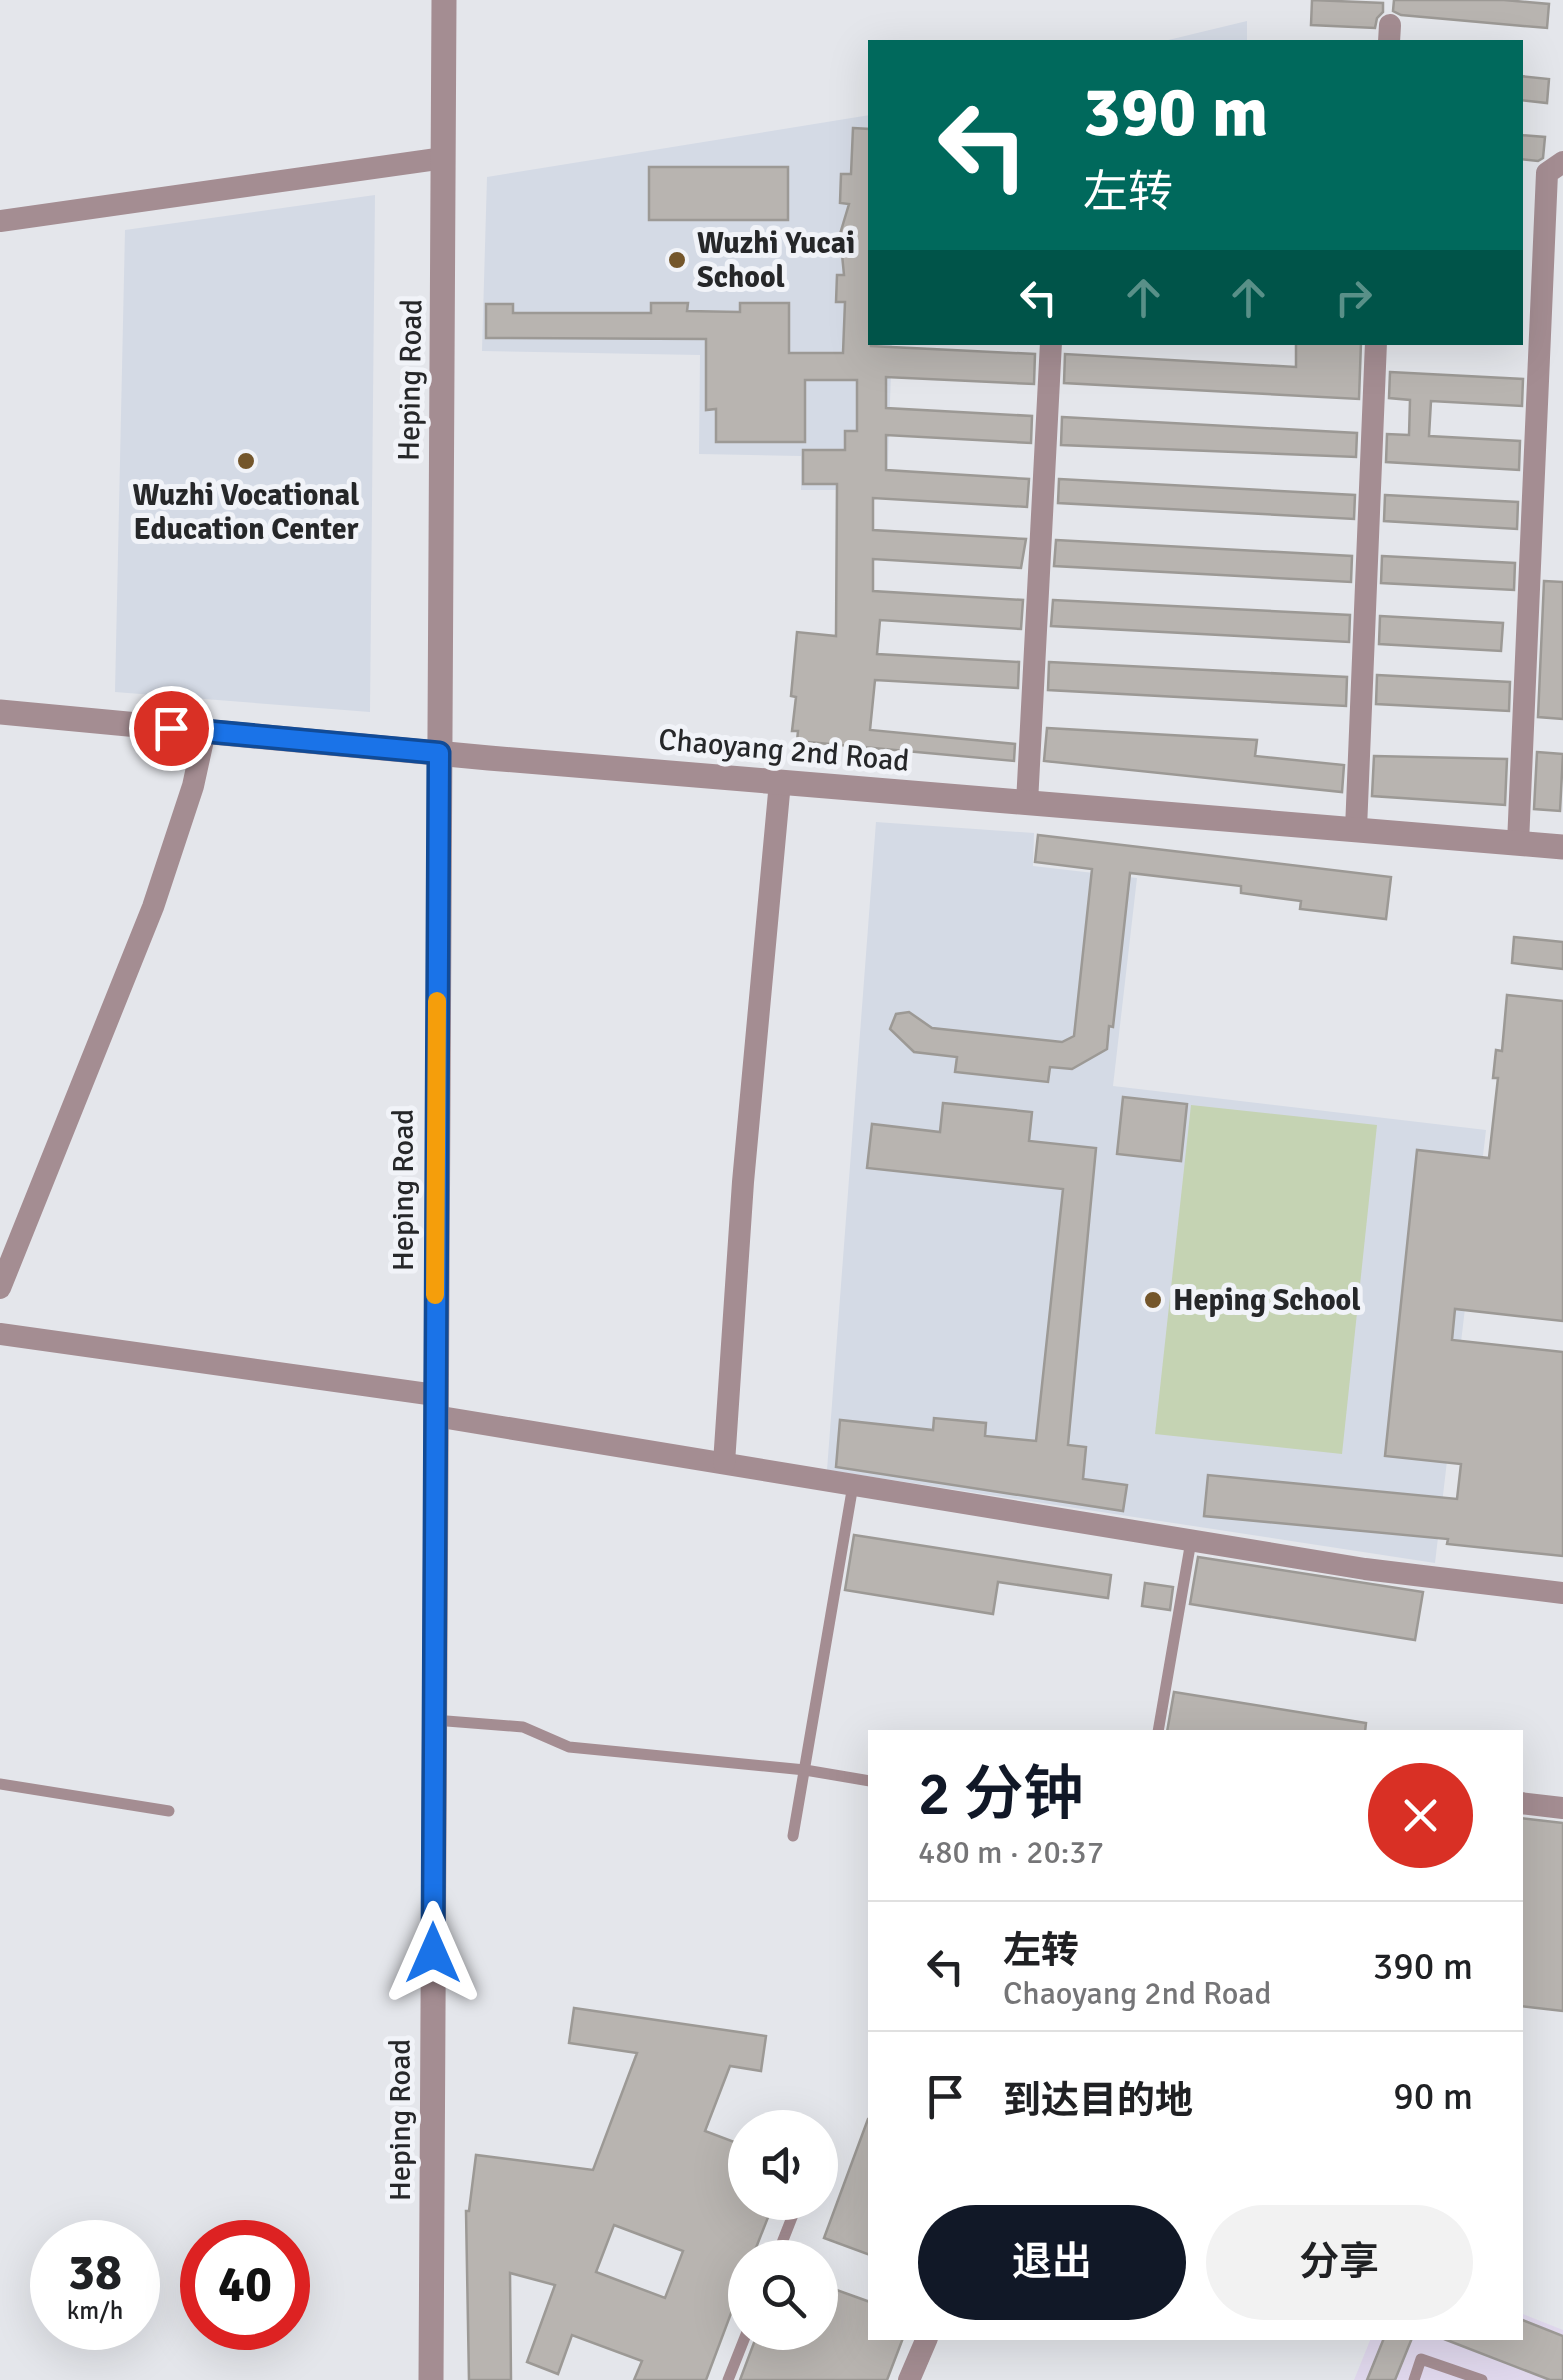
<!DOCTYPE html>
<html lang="zh">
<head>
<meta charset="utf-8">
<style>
  :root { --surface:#fff; --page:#f2f2f2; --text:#202124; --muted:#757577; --line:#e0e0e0; --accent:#111827 }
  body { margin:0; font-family:Signika,"Noto Sans SC",sans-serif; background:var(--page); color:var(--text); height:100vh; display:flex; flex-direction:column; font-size:38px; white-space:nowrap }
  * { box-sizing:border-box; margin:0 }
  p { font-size:32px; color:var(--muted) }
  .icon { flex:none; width:55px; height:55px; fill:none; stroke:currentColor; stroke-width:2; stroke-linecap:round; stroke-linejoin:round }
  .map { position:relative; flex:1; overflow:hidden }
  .panel { position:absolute; left:868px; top:1730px; width:655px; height:610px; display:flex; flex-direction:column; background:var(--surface); border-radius:0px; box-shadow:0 10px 40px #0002 }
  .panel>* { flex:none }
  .banner { position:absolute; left:868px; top:40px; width:655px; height:305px; border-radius:0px; box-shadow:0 10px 40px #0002; background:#00695c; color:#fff; overflow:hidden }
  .buttons { position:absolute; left:728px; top:2110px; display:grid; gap:20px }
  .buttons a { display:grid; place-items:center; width:110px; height:110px; border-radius:50%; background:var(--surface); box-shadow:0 10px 40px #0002; font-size:50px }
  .speed { position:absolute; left:30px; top:2220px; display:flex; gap:20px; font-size:50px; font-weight:700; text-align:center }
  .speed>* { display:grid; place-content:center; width:130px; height:130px; border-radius:50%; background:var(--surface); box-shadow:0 10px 40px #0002; line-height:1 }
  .speed small { font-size:25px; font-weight:400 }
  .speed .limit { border:15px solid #d22; background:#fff; color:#111 }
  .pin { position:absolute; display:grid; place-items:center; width:85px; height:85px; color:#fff; margin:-42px; border:5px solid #fff; border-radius:50%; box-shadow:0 2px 10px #0007 }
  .me { position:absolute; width:110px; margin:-55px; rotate:0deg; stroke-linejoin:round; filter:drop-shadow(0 0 8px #0008) }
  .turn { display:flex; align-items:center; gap:35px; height:210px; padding:0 50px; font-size:45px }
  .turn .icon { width:130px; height:130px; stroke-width:2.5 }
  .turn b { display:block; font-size:70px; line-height:85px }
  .lanes { display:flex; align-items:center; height:95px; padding:0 50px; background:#0003; justify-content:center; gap:50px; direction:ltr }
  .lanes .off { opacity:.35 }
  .round { display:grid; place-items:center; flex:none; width:105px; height:105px; border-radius:52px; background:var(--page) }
  .overview { display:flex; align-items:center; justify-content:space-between; height:170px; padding:0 50px }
  h1 { font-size:60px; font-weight:600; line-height:75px; color:var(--accent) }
  .action { display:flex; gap:20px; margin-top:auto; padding:20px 50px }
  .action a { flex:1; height:115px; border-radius:60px; background:var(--accent); color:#fff; font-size:40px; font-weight:600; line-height:115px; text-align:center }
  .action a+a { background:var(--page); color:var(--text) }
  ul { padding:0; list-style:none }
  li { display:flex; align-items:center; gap:30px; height:130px; padding:0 50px; border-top:2px solid var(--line) }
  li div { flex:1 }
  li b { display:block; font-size:38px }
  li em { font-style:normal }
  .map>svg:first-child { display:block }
</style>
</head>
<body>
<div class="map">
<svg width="1563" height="2380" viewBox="0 0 1563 2380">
  <rect width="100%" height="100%" fill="#e4e6eb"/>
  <!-- built -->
  <g fill="#d4dae5">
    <path d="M1247,21V42H1160Z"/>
    <path d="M870,115V342L892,343L887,490H801V456L699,454L700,355L482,351L487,177Z"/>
    <path d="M375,195L370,712L115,692L125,230Z"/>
    <path d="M876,822L1034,833L1033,866L1137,878L1113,1086L1486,1130L1435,1563L827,1470Z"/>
  </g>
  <!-- industrial -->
  <path fill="#e0d8ed" d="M1520,2313L1563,2330V2380H1354L1371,2338H1520Z"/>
  <!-- green -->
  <path fill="#c5d3b3" d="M1191,1105L1377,1125L1342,1454L1155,1434Z"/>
  <!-- building -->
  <g fill="#b8b4b0" stroke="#9c9995" stroke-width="2.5" fill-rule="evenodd">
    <path d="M1312,0L1383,3V12L1377,18L1375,28L1311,25Z"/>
    <path d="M1394,0H1504L1549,4L1547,28L1401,15L1393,11Z"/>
    <path d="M1520,76L1549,79L1547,103L1520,100Z"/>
    <path d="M853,128L870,129L871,346L1035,354L1034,384L886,377V408L1032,416L1031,443L886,435V470L1029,479L1027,507L873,498V530L1026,539L1021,568L873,559V591L1023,600L1021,629L880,620L877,654L1019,662L1018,688L875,680L870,730L1015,744L1014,761L797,741L798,731H792L796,697L791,696L797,632L836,636L837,484H803V450H845V431H857V380H805V442H716V409L706,410V339L486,338V304H513V313H651V303H688L687,311L740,312V303H789V353H843L845,302H836L837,275H844L840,234L849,204L840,203L841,174H851Z"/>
    <path d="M1520,135L1545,137L1543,158L1538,161L1520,159Z"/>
    <rect x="649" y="167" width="139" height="53"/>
    <path d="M1296,342H1361L1359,399L1064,383L1065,354L1296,367Z"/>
    <path d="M1390,372L1523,379L1522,406L1431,401L1429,436L1520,441L1519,470L1386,462L1387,434L1409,435L1410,400L1389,398Z"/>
    <path d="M1062,417L1357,433L1356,457L1061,445Z"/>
    <path d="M1059,479L1355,495L1354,519L1058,503Z"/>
    <path d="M1385,495L1518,502L1517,529L1384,521Z"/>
    <path d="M1056,540L1352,556L1351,582L1054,566Z"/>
    <path d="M1382,556L1515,563L1514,590L1381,583Z"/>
    <path d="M1544,581L1563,582V719L1538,717Z"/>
    <path d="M1053,600L1350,615L1349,642L1051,626Z"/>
    <path d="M1380,616L1503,623L1501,651L1379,644Z"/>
    <path d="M1049,662L1347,677L1346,706L1048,690Z"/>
    <path d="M1377,675L1510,682L1509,711L1376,704Z"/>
    <path d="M1047,728L1257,740L1255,756L1344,765L1342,792L1044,761Z"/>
    <path d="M1537,752L1563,754L1560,811L1534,809Z"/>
    <path d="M1374,756L1507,759L1505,805L1372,796Z"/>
    <path d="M1038,835L1391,877L1386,919L1300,909L1301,901L1241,893V886L1130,873L1113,1027L1109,1026L1107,1049L1072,1069L1050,1067L1048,1082L955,1072L957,1057L914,1052L890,1029L896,1014L909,1012L932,1028L1062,1042L1074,1036L1092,869L1035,862Z"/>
    <path d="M1514,937L1563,942V969L1512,963Z"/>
    <path d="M1507,995L1563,1001V1321L1455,1309L1452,1340L1563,1352V1556L1447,1544L1448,1539L1204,1516L1208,1475L1457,1499L1461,1464L1385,1456L1417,1150L1489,1158L1498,1078H1493L1496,1050L1502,1051Z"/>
    <path d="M1123,1097L1187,1104L1181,1161L1117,1154Z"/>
    <path d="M943,1103L1032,1112L1029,1141L1096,1148L1068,1445L1086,1447L1083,1479L1127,1485L1123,1511L836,1467L840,1420L933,1430L934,1418L986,1423L985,1436L1036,1441L1063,1189L867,1168L872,1124L940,1132Z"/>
    <path d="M854,1535L1111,1575L1108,1598L998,1582L993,1614L845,1590Z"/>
    <path d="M1198,1557L1423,1592L1415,1640L1190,1604Z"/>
    <path d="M1145,1583L1173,1587L1170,1610L1142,1606Z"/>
    <path d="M1174,1692L1366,1723L1365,1732H1167Z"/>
    <path d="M1520,1818L1563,1823V2011L1520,2006Z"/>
    <path d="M574,2008L766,2036L761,2071L730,2066L705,2131L745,2146V2202H774L752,2258H745V2276L706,2380H634L642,2361L572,2335L558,2374L527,2362L555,2285L510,2273L511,2380H469L466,2211H469L476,2155L593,2170L637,2053L569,2043ZM614,2225L683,2251L665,2298L596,2272Z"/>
    <path d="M868,2119H870V2255L824,2238Z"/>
    <path d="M820,2284L870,2302V2338H903L887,2380H740L758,2332H820Z"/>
    <path d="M1520,2319L1563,2336V2380H1550L1444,2339L1520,2338Z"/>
    <path d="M1384,2338H1412L1395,2380H1367Z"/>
  </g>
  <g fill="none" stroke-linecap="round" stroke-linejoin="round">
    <!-- service -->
    <g stroke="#a48d92" stroke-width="11">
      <path d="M434,1720L523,1727L569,1747L805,1770L870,1781"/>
      <path d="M1158,1732L1191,1541"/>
      <path d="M0,1784L169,1811"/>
      <path d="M793,1836L853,1485"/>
      <path d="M776,2258L798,2202"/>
      <path d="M728,2380L747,2332"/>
      <path d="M1414,2380L1421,2359L1482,2380"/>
    </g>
    <!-- minor -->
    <g stroke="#a48d92" stroke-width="22">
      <path d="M1389,42L1390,25"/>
      <path d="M0,221L444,158"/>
      <path d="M1027,803L1051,342"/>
      <path d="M1356,829L1376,342"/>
      <path d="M1518,843L1547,173L1563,162"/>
      <path d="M0,1288L153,907L193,786L205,731"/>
      <path d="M0,1334L435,1395"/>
      <path d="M435,1416L1365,1569L1563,1593"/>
      <path d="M724,1463L743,1182L780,782"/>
      <path d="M1520,1803L1563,1808"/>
      <path d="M909,2380L927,2338"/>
    </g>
    <!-- tertiary -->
    <g stroke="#a48d92" stroke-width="25">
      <path d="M0,712L489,758L1563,847"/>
      <path d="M431,2380L444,0"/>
    </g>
  </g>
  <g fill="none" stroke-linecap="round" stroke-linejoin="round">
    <defs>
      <path id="route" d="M171,728L439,753L433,1953"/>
    </defs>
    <!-- route casing -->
    <use href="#route" stroke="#114b97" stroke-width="25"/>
    <!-- route -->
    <use href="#route" stroke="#1a73e8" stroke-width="18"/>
    <!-- slow -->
    <path stroke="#f59e0b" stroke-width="18" d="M435,1295L437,1001"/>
  </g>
  <!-- markers -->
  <g fill="#74562b" stroke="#f1f3f8" stroke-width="4">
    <circle cx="677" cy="260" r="10"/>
    <circle cx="246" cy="461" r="10"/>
    <circle cx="1153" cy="1300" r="10"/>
  </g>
  <g text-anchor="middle" stroke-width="10" stroke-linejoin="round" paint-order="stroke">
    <!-- poi labels -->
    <g font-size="30" font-weight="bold" fill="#262729" stroke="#f1f3f8" text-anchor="start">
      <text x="697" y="253">Wuzhi Yucai<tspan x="697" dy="34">School</tspan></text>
      <text x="246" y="505" text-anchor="middle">Wuzhi Vocational<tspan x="246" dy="34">Education Center</tspan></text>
      <text x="1173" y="1310">Heping School</text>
    </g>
    <!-- street labels -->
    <g font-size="30" fill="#262729" stroke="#f1f3f8">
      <text transform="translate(410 380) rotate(-89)" y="10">Heping Road</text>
      <text transform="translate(784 750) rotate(5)" y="10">Chaoyang 2nd Road</text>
      <text transform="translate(403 1190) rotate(-90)" y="10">Heping Road</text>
      <text transform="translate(400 2120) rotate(-90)" y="10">Heping Road</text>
    </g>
  </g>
</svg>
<div class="buttons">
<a><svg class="icon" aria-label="sound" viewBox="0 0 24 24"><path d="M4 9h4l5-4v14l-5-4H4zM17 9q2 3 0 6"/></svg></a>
<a><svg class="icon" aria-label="search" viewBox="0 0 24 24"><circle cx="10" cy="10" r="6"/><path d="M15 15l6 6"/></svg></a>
</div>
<div class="speed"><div>38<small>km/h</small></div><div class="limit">40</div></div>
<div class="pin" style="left:171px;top:728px;background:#d93025"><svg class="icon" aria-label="arrive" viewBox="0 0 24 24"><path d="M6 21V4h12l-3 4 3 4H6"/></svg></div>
<svg class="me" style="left:433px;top:1953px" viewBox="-20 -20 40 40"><path d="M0-17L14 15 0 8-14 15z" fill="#1a73e8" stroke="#fff" stroke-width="4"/></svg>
<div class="banner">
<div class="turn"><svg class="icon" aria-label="left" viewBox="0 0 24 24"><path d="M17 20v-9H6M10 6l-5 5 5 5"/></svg><div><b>390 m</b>左转</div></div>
<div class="lanes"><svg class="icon" aria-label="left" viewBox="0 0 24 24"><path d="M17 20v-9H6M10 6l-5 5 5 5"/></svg><svg class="icon off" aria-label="ahead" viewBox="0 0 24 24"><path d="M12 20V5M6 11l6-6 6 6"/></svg><svg class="icon off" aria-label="ahead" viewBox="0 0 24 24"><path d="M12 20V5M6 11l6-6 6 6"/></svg><svg class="icon off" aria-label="right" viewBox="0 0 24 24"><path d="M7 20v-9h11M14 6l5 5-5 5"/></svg></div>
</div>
<section class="panel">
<div class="overview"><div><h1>2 分钟</h1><p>480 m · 20:37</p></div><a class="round" style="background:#d93025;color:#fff"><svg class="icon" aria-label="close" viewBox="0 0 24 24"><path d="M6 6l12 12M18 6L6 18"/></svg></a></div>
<ul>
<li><svg class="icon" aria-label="left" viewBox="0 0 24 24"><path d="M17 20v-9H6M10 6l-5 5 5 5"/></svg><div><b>左转</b><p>Chaoyang 2nd Road</p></div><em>390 m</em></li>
<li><svg class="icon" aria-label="arrive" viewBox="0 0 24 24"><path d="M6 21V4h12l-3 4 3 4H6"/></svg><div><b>到达目的地</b></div><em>90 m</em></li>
</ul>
<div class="action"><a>退出</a><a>分享</a></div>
</section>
</div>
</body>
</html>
